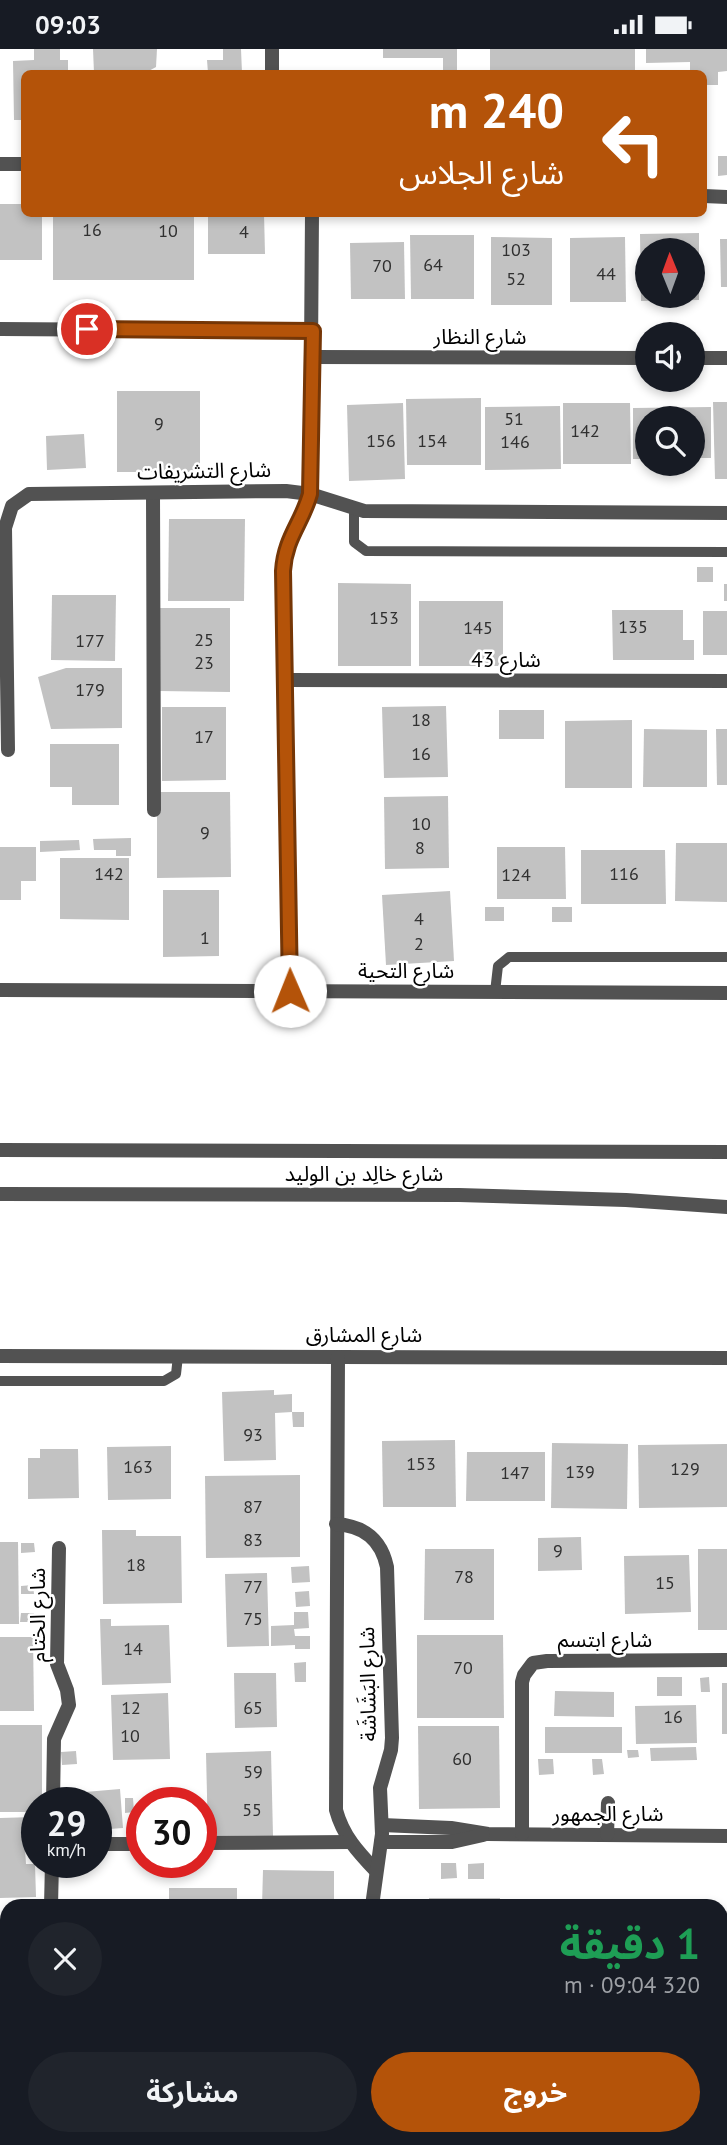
<!DOCTYPE html>
<html lang="ar">
<head>
<meta charset="utf-8">
<style>
  :root { --surface:#171b24; --page:#20242c; --text:#f1f3f6; --muted:#9ea1a6; --accent:#b45309 }
  body { margin:0; font-family:"PT Sans","Noto Sans Arabic",sans-serif; background:var(--page); color:var(--text); direction:rtl; height:100vh; display:flex; flex-direction:column; font-size:26px; white-space:nowrap }
  * { box-sizing:border-box; margin:0 }
  p { font-size:23px; color:var(--muted) }
  .icon { flex:none; width:38px; height:38px; fill:none; stroke:currentColor; stroke-width:2; stroke-linecap:round; stroke-linejoin:round }
  .map { position:relative; flex:1; overflow:hidden; direction:ltr }
  .details { position:absolute; left:0px; top:1850px; width:728px; height:247px; display:flex; flex-direction:column; background:var(--surface); border-radius:21px 21px 0 0; box-shadow:0 4px 10px #0003; direction:rtl }
  .details>* { flex:none }
  .banner { position:absolute; left:21px; top:21px; width:686px; height:147px; border-radius:10px; box-shadow:0 4px 10px #0003; direction:rtl; background:#b45309; color:#fff; overflow:hidden }
  .needle { width:46px; rotate:359deg }
  .controls { position:absolute; left:635px; top:189px; display:grid; gap:14px }
  .controls a { display:grid; place-items:center; width:70px; height:70px; border-radius:50%; background:var(--surface); box-shadow:0 4px 10px #0003; font-size:35px }
  .speed { position:absolute; left:21px; top:1738px; display:flex; gap:14px; font-size:35px; font-weight:700; text-align:center }
  .speed>* { display:grid; place-content:center; width:91px; height:91px; border-radius:50%; background:var(--surface); box-shadow:0 4px 10px #0003; line-height:1 }
  .speed small { font-size:18px; font-weight:400 }
  .speed .limit { border:10px solid #d22; background:#fff; color:#111 }
  .pin { position:absolute; display:grid; place-items:center; width:60px; height:60px; color:#fff; margin:-30px; border:4px solid #fff; border-radius:50%; box-shadow:0 2px 7px #0007 }
  .me { position:absolute; width:77px; margin:-38px; rotate:359deg; stroke-linejoin:round; filter:drop-shadow(0 0 5px #0008) }
  .turn { display:flex; align-items:center; gap:24px; height:147px; padding:0 28px; font-size:32px }
  .turn .icon { width:91px; height:91px; stroke-width:2.5 }
  .turn b { display:block; font-size:49px; line-height:60px }
  .round { display:grid; place-items:center; flex:none; width:74px; height:74px; border-radius:37px; background:var(--page) }
  .head { display:flex; align-items:center; justify-content:space-between; height:119px; padding:0 28px }
  h1 { font-size:42px; font-weight:700; line-height:52px; color:#1e9e55 }
  .action { display:flex; gap:14px; margin-top:auto; padding:14px 28px }
  .action a { flex:1; height:80px; border-radius:42px; background:var(--accent); color:#fff; font-size:28px; font-weight:700; line-height:80px; text-align:center }
  .action a+a { background:var(--page); color:var(--text) }
  .status { display:flex; justify-content:space-between; align-items:center; height:49px; padding:0 35px; background:var(--surface); direction:ltr }
  .status svg { height:19px; fill:currentColor }
  .map>svg:first-child { display:block }
</style>
</head>
<body>
<div class="status"><b>09:03</b><svg viewBox="0 0 49 12"><path d="M0 12V9h3v3zM5 12V6h3v6zM10 12V3h3v9zM15 12V0h3v12zM26 1h20v11H26zM47 4h2v5h-2z"/></svg></div>
<div class="map">
<svg width="727" height="2096" viewBox="0 0 727 2096">
  <rect width="100%" height="100%" fill="#fff"/>
  <!-- building -->
  <g fill="#c2c2c2" fill-rule="evenodd">
    <path d="M34,0H60V11H68V24H24V71H14L13,12L34,11Z"/>
    <path d="M93,0H157L156,18L145,24H94Z"/>
    <path d="M223,0H241L242,24H208L207,11H223Z"/>
    <path d="M383,0H457V24H443V9H383Z"/>
    <rect x="490" y="0" width="145" height="24"/>
    <path d="M646,0H727V22L718,23V36H704V24L690,23V13L646,14Z"/>
    <path d="M718,107H727V126L718,127Z"/>
    <path d="M0,155H24V164H42V211H0Z"/>
    <rect x="53" y="164" width="141" height="67"/>
    <path d="M208,164H264L265,205H208Z"/>
    <path d="M699,184V251L641,252L640,185ZM648,201H693V247H648Z"/>
    <path d="M410,186H474V250H411Z"/>
    <path d="M491,188L552,189V256H491Z"/>
    <path d="M625,188L626,253H570V189Z"/>
    <path d="M720,190H727V238H721Z"/>
    <path d="M404,193L405,250H351L350,194Z"/>
    <rect x="117" y="342" width="83" height="81"/>
    <path d="M481,349V416H407L406,350Z"/>
    <path d="M713,353H727V430H715Z"/>
    <path d="M403,354L405,430L349,432L347,356Z"/>
    <path d="M563,354H630L631,415H563Z"/>
    <path d="M560,357L561,420L485,421V358Z"/>
    <path d="M711,358V409H693V369H648V410H633V359Z"/>
    <path d="M84,385L86,419L47,421L46,387Z"/>
    <path d="M169,470H245L244,552H168Z"/>
    <rect x="697" y="518" width="16" height="15"/>
    <path d="M338,534L411,535V617H338Z"/>
    <rect x="724" y="535" width="3" height="17"/>
    <path d="M52,546H116L115,612L51,611Z"/>
    <rect x="419" y="552" width="84" height="65"/>
    <path d="M160,559H230V643L159,642Z"/>
    <path d="M612,561H683V591H694V611H613Z"/>
    <rect x="703" y="562" width="24" height="44"/>
    <path d="M66,619H122V679L51,680L38,628Z"/>
    <path d="M446,657L448,728L384,729L382,658Z"/>
    <path d="M162,658H226V731L162,732Z"/>
    <rect x="499" y="661" width="45" height="29"/>
    <path d="M632,671V739H565V672Z"/>
    <path d="M644,680L707,681V738H643Z"/>
    <path d="M716,680H727V736H717Z"/>
    <path d="M50,695H119V756H72V738H50Z"/>
    <path d="M157,743H230L231,828L157,829Z"/>
    <path d="M448,747L449,819L385,820L384,748Z"/>
    <path d="M131,789V807H116V801H94L93,790Z"/>
    <path d="M79,791L80,801L40,803V792Z"/>
    <path d="M676,794H727V853L675,852Z"/>
    <path d="M0,798H36V832H21V851H0Z"/>
    <path d="M497,798H565L566,850H497Z"/>
    <path d="M581,801H665L666,855H581Z"/>
    <path d="M60,809H129V871L60,870Z"/>
    <path d="M163,841H219V907L163,908Z"/>
    <path d="M450,842L454,912L386,916L382,846Z"/>
    <rect x="485" y="858" width="19" height="14"/>
    <rect x="552" y="858" width="20" height="15"/>
    <path d="M274,1341V1346L292,1345V1363L275,1364L276,1411L224,1412L222,1343Z"/>
    <path d="M292,1363H304V1378H293Z"/>
    <path d="M455,1391L456,1458H383L382,1392Z"/>
    <path d="M552,1394L628,1395L627,1460L551,1459Z"/>
    <path d="M727,1395V1458L639,1459L638,1396Z"/>
    <path d="M171,1397V1450L108,1451L107,1398Z"/>
    <path d="M40,1400H78L79,1449L28,1450V1409H40Z"/>
    <path d="M467,1403H545V1452H466Z"/>
    <path d="M300,1426V1508L206,1509L205,1427Z"/>
    <path d="M102,1481H136V1487H181L182,1554L103,1555Z"/>
    <path d="M581,1488L582,1521L538,1522V1489Z"/>
    <path d="M0,1493H18L19,1575H0Z"/>
    <path d="M21,1494H34L35,1503L21,1504Z"/>
    <path d="M425,1500H494V1571H424Z"/>
    <rect x="698" y="1500" width="29" height="81"/>
    <path d="M689,1506L691,1563L625,1565L624,1507Z"/>
    <path d="M309,1517L310,1533L292,1534L291,1518Z"/>
    <path d="M267,1524L269,1597L227,1598L225,1525Z"/>
    <path d="M33,1536L34,1545H21V1537Z"/>
    <path d="M309,1542L310,1557L296,1558L295,1543Z"/>
    <path d="M294,1563H308L309,1579L294,1580L295,1587H310V1600H295V1596L271,1597V1577L294,1576Z"/>
    <path d="M21,1564H34L35,1573H20Z"/>
    <path d="M100,1570H111V1577L169,1576L171,1634L102,1636Z"/>
    <path d="M417,1586H503L504,1669H417Z"/>
    <path d="M0,1588H33L34,1662H0Z"/>
    <path d="M306,1613V1633H295L294,1614Z"/>
    <path d="M234,1624H276L277,1678L235,1679Z"/>
    <rect x="657" y="1628" width="25" height="19"/>
    <path d="M709,1628L710,1643H701L700,1629Z"/>
    <rect x="722" y="1634" width="5" height="51"/>
    <path d="M555,1642L614,1643V1668L554,1667Z"/>
    <path d="M168,1644L170,1710L113,1711L111,1646Z"/>
    <path d="M696,1656L697,1694L636,1695L635,1657Z"/>
    <path d="M0,1676H42V1754H37V1763H0Z"/>
    <path d="M418,1677H499L500,1759L419,1760Z"/>
    <rect x="545" y="1678" width="77" height="26"/>
    <path d="M696,1698L697,1711L651,1712L650,1699Z"/>
    <path d="M627,1701H638L639,1708L628,1709Z"/>
    <path d="M76,1702L77,1715L62,1716L61,1703Z"/>
    <path d="M271,1702L273,1787L208,1788L206,1704Z"/>
    <path d="M538,1710H553L554,1725L539,1726Z"/>
    <path d="M592,1710H602L604,1725L593,1726Z"/>
    <path d="M120,1740L123,1779L96,1781V1754H86L85,1743Z"/>
    <path d="M153,1741L182,1742V1754H153Z"/>
    <path d="M125,1749H133L134,1763L125,1764Z"/>
    <path d="M34,1768L35,1799L25,1800L26,1815H35L36,1848L0,1849V1769Z"/>
    <path d="M441,1814H456L457,1829L441,1830Z"/>
    <path d="M484,1814V1830H468V1815Z"/>
    <path d="M263,1821L334,1822V1857H262Z"/>
    <rect x="169" y="1839" width="68" height="18"/>
    <rect x="429" y="1849" width="71" height="8"/>
    <rect x="721" y="1862" width="6" height="59"/>
    <rect x="0" y="2006" width="7" height="72"/>
    <rect x="79" y="2090" width="70" height="6"/>
    <rect x="154" y="2090" width="86" height="6"/>
    <rect x="244" y="2090" width="95" height="6"/>
  </g>
  <g fill="none" stroke-linecap="round" stroke-linejoin="round">
    <!-- service -->
    <g stroke="#525252" stroke-width="10">
      <path d="M354,461V493L366,502L727,503"/>
      <path d="M495,943L498,917L509,908H727"/>
      <path d="M0,1332H164L176,1325L178,1307"/>
    </g>
    <!-- minor -->
    <g stroke="#525252" stroke-width="14">
      <path d="M272,24V0"/>
      <path d="M0,115H24"/>
      <path d="M704,147L727,148"/>
      <path d="M0,280L313,282"/>
      <path d="M312,308L648,309"/>
      <path d="M693,309H727"/>
      <path d="M153,444L154,761"/>
      <path d="M285,631L727,632"/>
      <path d="M8,701L5,479L12,457L29,445L286,442L310,445L364,462L727,464"/>
      <path d="M0,941L727,944"/>
      <path d="M290,942L283,522C286,489 302,474 310,445L312,164"/>
      <path d="M0,1307L727,1309"/>
      <path d="M338,1308L336,1761C343,1787 358,1803 376,1822"/>
      <path d="M336,1475C364,1477 381,1490 387,1518L392,1689L391,1701L380,1739L382,1785L372,1857"/>
      <path d="M53,1754L54,1690L69,1656L67,1641L57,1615L59,1499"/>
      <path d="M382,1776L451,1779L488,1785L727,1787"/>
      <path d="M522,1785V1633L524,1626L533,1614L547,1612L727,1611"/>
      <path d="M607,1786L608,1754"/>
      <path d="M381,1793H452L483,1786"/>
      <path d="M201,1794L350,1793"/>
      <path d="M96,1795H142"/>
      <path d="M51,1857L52,1813"/>
      <path d="M0,1972H7"/>
      <path d="M721,2065H727"/>
      <path d="M364,2096V2090"/>
    </g>
    <!-- tertiary -->
    <g stroke="#525252" stroke-width="14">
      <path d="M0,1101L727,1103"/>
      <path d="M0,1145L459,1146L626,1151L727,1158"/>
    </g>
  </g>
  <g fill="none" stroke-linecap="round" stroke-linejoin="round">
    <defs>
      <path id="route" d="M87,280L313,282L310,445C302,474 285,489 283,522L290,942"/>
    </defs>
    <!-- route casing -->
    <use href="#route" stroke="#753606" stroke-width="18"/>
    <!-- route -->
    <use href="#route" stroke="#b45309" stroke-width="12"/>
  </g>
  <g text-anchor="middle" stroke-width="5" stroke-linejoin="round" paint-order="stroke">
    <!-- number labels -->
    <g font-size="18" fill="#303030">
      <text x="92" y="187">16</text>
      <text x="168" y="188">10</text>
      <text x="244" y="189">4</text>
      <text x="516" y="207">103</text>
      <text x="433" y="222">64</text>
      <text x="382" y="223">70</text>
      <text x="606" y="231">44</text>
      <text x="516" y="236">52</text>
      <text x="514" y="376">51</text>
      <text x="159" y="381">9</text>
      <text x="585" y="388">142</text>
      <text x="381" y="398">156</text>
      <text x="432" y="398">154</text>
      <text x="515" y="399">146</text>
      <text x="384" y="575">153</text>
      <text x="633" y="584">135</text>
      <text x="478" y="585">145</text>
      <text x="204" y="597">25</text>
      <text x="90" y="598">177</text>
      <text x="204" y="620">23</text>
      <text x="90" y="647">179</text>
      <text x="421" y="677">18</text>
      <text x="204" y="694">17</text>
      <text x="421" y="711">16</text>
      <text x="421" y="781">10</text>
      <text x="205" y="790">9</text>
      <text x="420" y="805">8</text>
      <text x="109" y="831">142</text>
      <text x="624" y="831">116</text>
      <text x="516" y="832">124</text>
      <text x="419" y="876">4</text>
      <text x="205" y="895">1</text>
      <text x="419" y="901">2</text>
      <text x="253" y="1392">93</text>
      <text x="421" y="1421">153</text>
      <text x="138" y="1424">163</text>
      <text x="685" y="1426">129</text>
      <text x="580" y="1429">139</text>
      <text x="515" y="1430">147</text>
      <text x="253" y="1464">87</text>
      <text x="253" y="1497">83</text>
      <text x="558" y="1508">9</text>
      <text x="136" y="1522">18</text>
      <text x="464" y="1534">78</text>
      <text x="665" y="1540">15</text>
      <text x="253" y="1544">77</text>
      <text x="253" y="1576">75</text>
      <text x="133" y="1606">14</text>
      <text x="463" y="1625">70</text>
      <text x="131" y="1665">12</text>
      <text x="253" y="1665">65</text>
      <text x="673" y="1674">16</text>
      <text x="130" y="1693">10</text>
      <text x="462" y="1716">60</text>
      <text x="253" y="1729">59</text>
      <text x="252" y="1767">55</text>
    </g>
    <!-- street labels -->
    <g font-size="21" fill="#000" stroke="#fff">
      <text x="480" y="295">شارع النظار</text>
      <text transform="translate(204 422) rotate(-1)" y="7">شارع التشريفات</text>
      <text x="506" y="618">شارع 43</text>
      <text x="406" y="929">شارع التحية</text>
      <text x="364" y="1132">شارع خالِد بن الوليد</text>
      <text x="364" y="1293">شارع المشارق</text>
      <text transform="translate(38 1566) rotate(-90)" y="7">شارع الختام</text>
      <text x="605" y="1598">شارع ابتسم</text>
      <text transform="translate(368 1635) rotate(-91)" y="7">شارع البَشَاشَة</text>
      <text x="608" y="1772">شارع الجمهور</text>
    </g>
  </g>
</svg>
<div class="controls">
<a><svg class="needle" viewBox="-14 -14 28 28"><path d="M0-13l5 13h-10z" fill="#e53935"/><path d="M0 13l5-13h-10z" fill="#9ea1a6"/></svg></a>
<a><svg class="icon" aria-label="sound" viewBox="0 0 24 24"><path d="M4 9h4l5-4v14l-5-4H4zM17 9q2 3 0 6"/></svg></a>
<a><svg class="icon" aria-label="search" viewBox="0 0 24 24"><circle cx="10" cy="10" r="6"/><path d="M15 15l6 6"/></svg></a>
</div>
<div class="speed"><div>29<small>km/h</small></div><div class="limit">30</div></div>
<div class="pin" style="left:87px;top:280px;background:#d93025"><svg class="icon" aria-label="arrive" viewBox="0 0 24 24"><path d="M6 21V4h12l-3 4 3 4H6"/></svg></div>
<svg class="me" style="left:290px;top:942px" viewBox="-20 -20 40 40"><circle r="19" fill="#fff"/><path d="M0-13L10 11 0 6-10 11z" fill="#b45309"/></svg>
<div class="banner">
<div class="turn"><svg class="icon" aria-label="left" viewBox="0 0 24 24"><path d="M17 20v-9H6M10 6l-5 5 5 5"/></svg><div><b>240 m</b>شارع الجلاس</div></div>
</div>
<section class="details">
<div class="head"><div><h1>1 دقيقة</h1><p>320 m · 09:04</p></div><a class="round"><svg class="icon" aria-label="close" viewBox="0 0 24 24"><path d="M6 6l12 12M18 6L6 18"/></svg></a></div>
<div class="action"><a>خروج</a><a>مشاركة</a></div>
</section>
</div>
</body>
</html>
